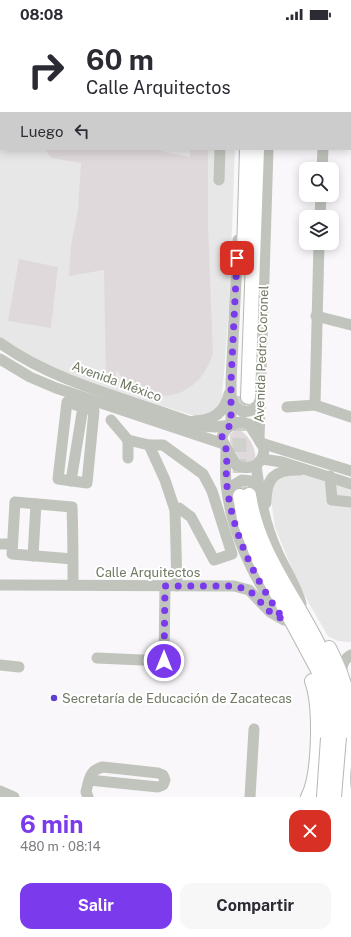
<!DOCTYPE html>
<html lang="es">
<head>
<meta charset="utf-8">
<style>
  :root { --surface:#fff; --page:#f7f7f7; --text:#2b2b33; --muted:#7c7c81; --accent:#7c3aed }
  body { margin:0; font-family:"Public Sans",sans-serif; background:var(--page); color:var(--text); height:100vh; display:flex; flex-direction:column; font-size:15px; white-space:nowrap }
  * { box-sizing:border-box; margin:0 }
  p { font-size:13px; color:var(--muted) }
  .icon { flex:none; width:22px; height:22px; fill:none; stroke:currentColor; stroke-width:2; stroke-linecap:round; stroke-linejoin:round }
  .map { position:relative; height:769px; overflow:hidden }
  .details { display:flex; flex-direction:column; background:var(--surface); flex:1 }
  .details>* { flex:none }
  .hud { position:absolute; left:0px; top:0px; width:351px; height:122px; box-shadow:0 2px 10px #0003; background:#fff; color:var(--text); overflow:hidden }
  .tools { position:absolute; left:299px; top:134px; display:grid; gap:8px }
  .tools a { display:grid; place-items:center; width:40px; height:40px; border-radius:8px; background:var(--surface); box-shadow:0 2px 10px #0003; font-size:20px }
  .pin { position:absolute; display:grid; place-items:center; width:34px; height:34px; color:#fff; margin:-17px; border-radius:8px; box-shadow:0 2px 6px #0006 }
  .me { position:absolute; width:44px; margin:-22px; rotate:0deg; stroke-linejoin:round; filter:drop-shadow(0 0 3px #0008) }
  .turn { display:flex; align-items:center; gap:14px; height:84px; padding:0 20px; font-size:18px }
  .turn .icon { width:52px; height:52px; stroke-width:2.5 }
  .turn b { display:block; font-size:28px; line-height:34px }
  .then { display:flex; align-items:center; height:38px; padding:0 20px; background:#0003; gap:8px; font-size:15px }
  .round { display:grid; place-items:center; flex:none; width:42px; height:42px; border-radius:12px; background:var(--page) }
  .overview { display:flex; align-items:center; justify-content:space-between; height:68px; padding:0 20px }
  h1 { font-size:24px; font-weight:700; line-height:30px; color:var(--accent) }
  .primary-button { display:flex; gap:8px; margin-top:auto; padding:8px 20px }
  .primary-button a { flex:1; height:46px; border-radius:12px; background:var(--accent); color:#fff; font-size:16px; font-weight:700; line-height:46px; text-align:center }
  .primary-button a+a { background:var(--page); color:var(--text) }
  .status { display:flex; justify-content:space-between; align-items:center; height:28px; padding:0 20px; background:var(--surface); direction:ltr }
  .status svg { height:11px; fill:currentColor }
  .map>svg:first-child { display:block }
</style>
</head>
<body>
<div class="status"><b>08:08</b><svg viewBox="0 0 49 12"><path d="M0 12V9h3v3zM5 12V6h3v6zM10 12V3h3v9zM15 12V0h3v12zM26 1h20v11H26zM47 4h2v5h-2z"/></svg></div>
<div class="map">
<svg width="351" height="769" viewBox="0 0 351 769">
  <rect width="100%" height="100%" fill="#f9f7f9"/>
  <!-- built -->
  <g fill="#e8e7e7">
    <path d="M0,0H249L1,1V121H235L229,279L222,370L219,379L206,388H195L73,350L0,312Z"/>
    <path d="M285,446H301L351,462V614L338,613L328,608L298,556L275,499L272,479V462L277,451Z"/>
  </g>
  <!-- green -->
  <g fill="#e0d9db">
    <path d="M45,121H160L161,123L190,129V121H208V198L213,325C199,374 146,383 116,342V354H106L104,242L69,248L71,217L78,182L81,135L51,130Z"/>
    <path d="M19,231L58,239L51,300L8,293Z"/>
    <path d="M239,402C248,405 257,422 255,431L249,435L241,434L230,414V406L234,403Z"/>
  </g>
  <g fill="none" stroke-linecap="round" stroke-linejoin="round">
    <!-- major-tunnel -->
    <path stroke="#d0d1cc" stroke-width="14" stroke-dasharray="14 7" stroke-linecap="butt" d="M239,368L240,468"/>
    <defs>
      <g id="major">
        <path d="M257,1V0"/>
        <path d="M269,1V0"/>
        <path d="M244,225L247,121"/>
        <path d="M248,369L257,121"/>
        <path d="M249,467C259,538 315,589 334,657C338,674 339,691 339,709"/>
        <path d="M240,468L245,496L259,532L318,642L327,670L328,710"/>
        <path d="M329,620C339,640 349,664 350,687C350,708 338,751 346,769"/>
        <path d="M308,769C320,747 321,677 312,653"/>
      </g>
    </defs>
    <!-- major casing -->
    <use href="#major" stroke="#b5b9b1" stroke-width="16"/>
    <!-- minor -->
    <g stroke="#c1c4bc" stroke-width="11">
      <path d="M240,0V1"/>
      <path d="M226,1V0"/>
      <path d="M327,1V0"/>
      <path d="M350,6H351"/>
      <path d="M322,141L323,121"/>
      <path d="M219,152L220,121"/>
      <path d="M320,189L321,167"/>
      <path d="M316,288L351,297"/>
      <path d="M0,315C59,357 134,372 201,398L215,399L231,397V354L238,212"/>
      <path d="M0,331L30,349L56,360L224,416"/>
      <path d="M232,371L234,378L243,384L254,382L258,375"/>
      <path d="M67,374L94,383L87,455L58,451Z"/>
      <path d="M315,377L319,215"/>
      <path d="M315,377L351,389"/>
      <path d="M287,379L315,377"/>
      <path d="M111,392L128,412L149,417H163L203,446L212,463L232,526L214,532L191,489L179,480L175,482"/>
      <path d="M194,393C213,393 225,384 229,366"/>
      <path d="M241,394L249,396L264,420C264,436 250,444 236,437L222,412C222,401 231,396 241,394Z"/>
      <path d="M259,411L268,121"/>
      <path d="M261,415L351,443"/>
      <path d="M149,417L165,452L175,482L177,558"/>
      <path d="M226,419C226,431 225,444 226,456C231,502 252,548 279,585"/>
      <path d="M128,430V412"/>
      <path d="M262,431L282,434L351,456"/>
      <path d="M256,437C260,467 264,495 277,523C284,540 297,558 301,576"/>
      <path d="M330,448L332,472L351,474"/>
      <path d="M71,453L83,379L86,373"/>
      <path d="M230,470L234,457L242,452L251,453L258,465"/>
      <path d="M266,475C266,450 274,441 300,442"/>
      <path d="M0,516H12"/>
      <path d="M33,528L36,476"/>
      <path d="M0,557L234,558L249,562L270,584L284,592"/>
      <path d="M73,557C73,531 73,505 72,479L15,474L12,526L73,531"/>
      <path d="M97,630L164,633L165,558"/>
      <path d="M0,637L19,639"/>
      <path d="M342,648C341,638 343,632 351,627"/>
      <path d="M0,763L14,769"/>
      <path d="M88,769L86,764C89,752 89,742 103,739L158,745L163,747L165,752L163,757L158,759L89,752"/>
      <path d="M250,769L254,701"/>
    </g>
    <!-- major -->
    <use href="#major" stroke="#fff" stroke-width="14"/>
    <defs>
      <g id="major-bridge">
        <path d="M324,769L328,710"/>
        <path d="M334,769L339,709"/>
      </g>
    </defs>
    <!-- major-bridge casing -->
    <use href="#major-bridge" stroke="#b5b9b1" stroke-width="16" stroke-linecap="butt"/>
    <!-- major-bridge -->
    <use href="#major-bridge" stroke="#fff" stroke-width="14"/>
  </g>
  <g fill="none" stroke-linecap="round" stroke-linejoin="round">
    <!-- route -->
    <path stroke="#7c3aed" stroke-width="7" stroke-dasharray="0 12.6" d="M164,633L165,558H234L249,562L270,584L284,592C255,552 233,507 227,458C225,445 228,433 226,421C225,417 222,414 222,409L226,401L231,397V354L237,230"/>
  </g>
  <!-- markers -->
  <circle fill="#5e3fd1" stroke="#fff" stroke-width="1.5" cx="54" cy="670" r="4"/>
  <g text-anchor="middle" stroke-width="4" stroke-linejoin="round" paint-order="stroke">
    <!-- street labels -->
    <g font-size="13" fill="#707963" stroke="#fff">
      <text transform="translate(261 326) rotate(-88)" y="5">Avenida Pedro Coronel</text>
      <text transform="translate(117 353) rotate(20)" y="5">Avenida México</text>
      <text x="148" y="549">Calle Arquitectos</text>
    </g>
    <!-- poi labels -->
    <g font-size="13" fill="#707963" stroke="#fff" text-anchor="start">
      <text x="62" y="675">Secretaría de Educación de Zacatecas</text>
    </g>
  </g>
</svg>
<div class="tools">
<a><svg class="icon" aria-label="search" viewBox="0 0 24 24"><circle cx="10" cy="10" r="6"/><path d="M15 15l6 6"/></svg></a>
<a><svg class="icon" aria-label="layers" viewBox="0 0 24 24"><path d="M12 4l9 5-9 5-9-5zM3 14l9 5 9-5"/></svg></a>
</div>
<div class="pin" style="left:237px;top:230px;background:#d93025"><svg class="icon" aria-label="arrive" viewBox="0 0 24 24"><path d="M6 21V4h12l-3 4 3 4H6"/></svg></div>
<svg class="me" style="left:164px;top:633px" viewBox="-20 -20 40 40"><circle r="17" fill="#7c3aed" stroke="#fff" stroke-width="3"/><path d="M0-11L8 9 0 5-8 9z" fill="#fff"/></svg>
<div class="hud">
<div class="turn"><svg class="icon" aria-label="right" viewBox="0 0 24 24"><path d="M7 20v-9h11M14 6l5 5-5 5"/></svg><div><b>60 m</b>Calle Arquitectos</div></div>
<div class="then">Luego<svg class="icon" aria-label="left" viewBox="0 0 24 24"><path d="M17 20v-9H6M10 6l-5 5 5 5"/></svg></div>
</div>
</div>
<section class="details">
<div class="overview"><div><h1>6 min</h1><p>480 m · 08:14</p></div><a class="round" style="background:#d93025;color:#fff"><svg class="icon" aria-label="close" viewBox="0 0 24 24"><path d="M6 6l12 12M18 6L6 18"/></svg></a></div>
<div class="primary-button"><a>Salir</a><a>Compartir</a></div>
</section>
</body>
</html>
